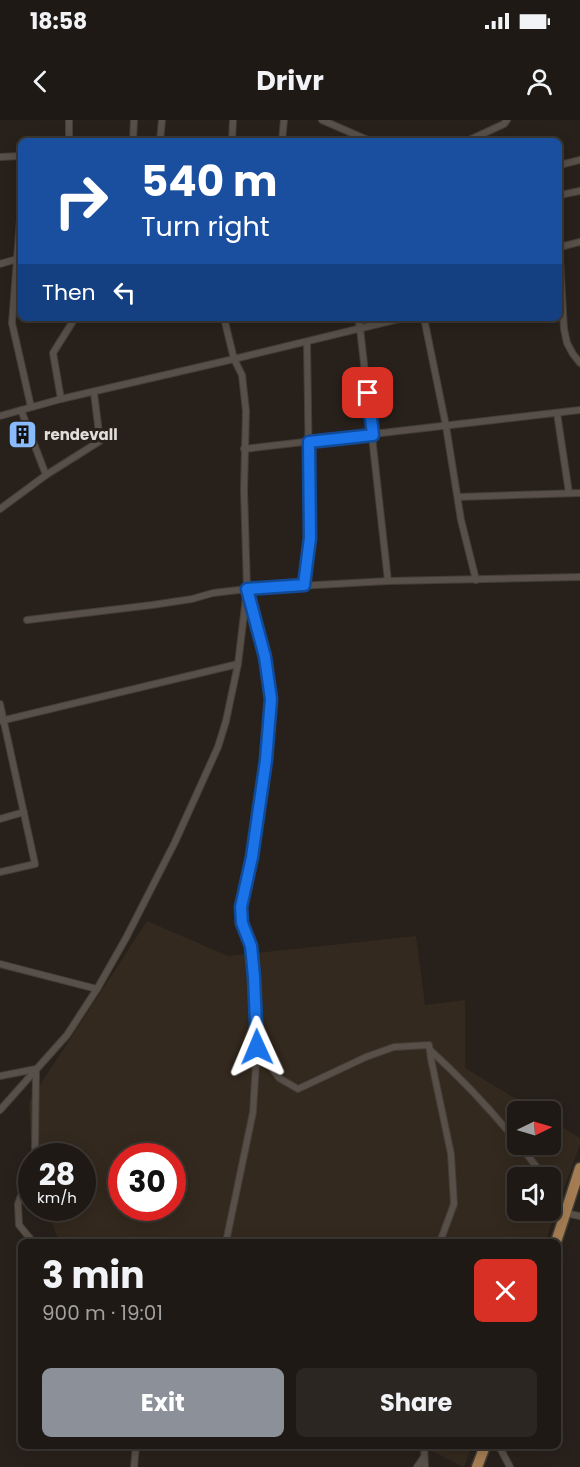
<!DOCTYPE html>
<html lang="en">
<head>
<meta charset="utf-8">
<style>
  :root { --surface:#1e1914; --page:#2b2622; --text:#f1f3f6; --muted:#a1a0a0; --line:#3c3834; --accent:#8c9099 }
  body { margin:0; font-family:Poppins,sans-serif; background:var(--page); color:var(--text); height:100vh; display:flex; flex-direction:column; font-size:22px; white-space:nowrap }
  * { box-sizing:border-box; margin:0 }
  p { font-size:20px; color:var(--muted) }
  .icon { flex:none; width:33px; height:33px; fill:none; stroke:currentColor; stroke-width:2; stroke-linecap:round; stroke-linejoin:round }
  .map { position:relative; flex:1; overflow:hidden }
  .side { position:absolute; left:18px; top:1119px; width:543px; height:210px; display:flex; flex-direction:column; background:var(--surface); border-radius:9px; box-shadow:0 3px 15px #0003,0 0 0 2px var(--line) }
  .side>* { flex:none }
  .guide { position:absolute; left:18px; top:18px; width:544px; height:183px; border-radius:9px; box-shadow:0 3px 15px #0003,0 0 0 2px var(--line); background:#1a4fa0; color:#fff; overflow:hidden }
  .needle { width:39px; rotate:85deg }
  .fabs { position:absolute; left:507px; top:981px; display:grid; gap:12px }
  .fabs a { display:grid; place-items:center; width:54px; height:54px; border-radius:9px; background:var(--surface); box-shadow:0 3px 15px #0003,0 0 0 2px var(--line); font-size:30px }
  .speed { position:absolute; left:18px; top:1023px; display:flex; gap:12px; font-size:30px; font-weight:700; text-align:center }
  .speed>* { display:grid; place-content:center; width:78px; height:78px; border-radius:50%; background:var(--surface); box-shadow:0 3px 15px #0003,0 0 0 2px var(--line); line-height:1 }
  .speed small { font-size:15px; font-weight:400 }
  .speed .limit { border:9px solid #d22; background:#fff; color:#111 }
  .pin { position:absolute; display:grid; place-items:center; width:51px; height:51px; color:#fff; margin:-26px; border-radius:12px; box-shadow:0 3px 9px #0006 }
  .me { position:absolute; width:66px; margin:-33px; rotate:359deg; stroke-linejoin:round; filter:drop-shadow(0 0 4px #0008) }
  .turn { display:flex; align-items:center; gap:21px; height:126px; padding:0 24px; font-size:27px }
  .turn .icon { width:78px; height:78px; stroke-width:2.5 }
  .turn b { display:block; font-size:42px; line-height:51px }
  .then { display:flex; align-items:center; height:57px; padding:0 24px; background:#0003; gap:12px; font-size:22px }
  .round { display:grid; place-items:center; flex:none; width:63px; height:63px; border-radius:9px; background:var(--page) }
  .headline { display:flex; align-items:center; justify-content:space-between; height:102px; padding:0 24px }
  h1 { font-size:36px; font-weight:700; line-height:45px }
  .action { display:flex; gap:12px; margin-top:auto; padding:12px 24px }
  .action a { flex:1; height:69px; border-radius:9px; background:var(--accent); color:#fff; font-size:24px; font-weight:700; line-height:69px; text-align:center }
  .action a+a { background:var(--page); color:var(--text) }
  .status { display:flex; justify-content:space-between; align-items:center; height:42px; padding:0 30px; background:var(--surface); direction:ltr }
  .status svg { height:16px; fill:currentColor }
  header { display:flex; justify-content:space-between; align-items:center; height:78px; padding:0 24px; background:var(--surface); font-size:27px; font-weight:700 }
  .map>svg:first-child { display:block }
</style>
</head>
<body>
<div class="status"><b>18:58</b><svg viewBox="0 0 49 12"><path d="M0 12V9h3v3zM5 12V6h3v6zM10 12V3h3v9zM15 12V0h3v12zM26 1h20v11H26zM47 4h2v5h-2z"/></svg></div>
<header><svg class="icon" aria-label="back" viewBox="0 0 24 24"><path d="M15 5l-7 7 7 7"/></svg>Drivr<svg class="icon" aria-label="person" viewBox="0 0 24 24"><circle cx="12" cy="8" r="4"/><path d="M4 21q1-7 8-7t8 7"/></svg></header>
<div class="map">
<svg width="580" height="1347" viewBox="0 0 580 1347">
  <rect width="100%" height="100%" fill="#28211b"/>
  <!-- built -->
  <g fill="#34291e" fill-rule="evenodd">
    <path d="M147,801L228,836L416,816L425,885L465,880V948L536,991L518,992V1024H550L551,1000L580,1018V1024L545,1122H59L47,1088H82V1036H32L29,982ZM122,1036H172V1088H122ZM518,1058H550V1090H518Z"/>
    <path d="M422,1326H472L464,1347Z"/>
  </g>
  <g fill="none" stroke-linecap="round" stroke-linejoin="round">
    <defs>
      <g id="street">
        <path d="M322,0L370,21"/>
        <path d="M69,21V0"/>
        <path d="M133,21L134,0"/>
        <path d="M160,21L162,0"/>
        <path d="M232,21L233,0"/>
        <path d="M282,21L284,0"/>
        <path d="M467,21L504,4L507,0"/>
        <path d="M0,37L21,36"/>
        <path d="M560,45L580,40"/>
        <path d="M560,75L580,71"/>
        <path d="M21,87L12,203L31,287"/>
        <path d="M560,127L580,122"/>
        <path d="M560,140L564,209L567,223L573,234L580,243"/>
        <path d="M0,144L17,139"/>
        <path d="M358,198L360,208L388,461"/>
        <path d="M424,198L446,306L461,400L476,460"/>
        <path d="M61,279L53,233L75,198"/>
        <path d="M21,290L46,355"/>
        <path d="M557,293L569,373"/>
        <path d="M0,296L61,279L234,239L403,198"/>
        <path d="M244,329L580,290"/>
        <path d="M458,377L580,373"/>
        <path d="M0,389L46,355L100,321L94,273"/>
        <path d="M304,465L310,418L307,222"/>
        <path d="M27,500L152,485L192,479L213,473L247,469L388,461L580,457"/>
        <path d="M0,584L35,744L0,752"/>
        <path d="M0,601L238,544"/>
        <path d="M0,699L24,692"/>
        <path d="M0,844L97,869"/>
        <path d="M257,928L279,958L298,969L366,937L394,927L429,925L431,939L451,1034L454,1084L440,1122"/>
        <path d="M430,930C462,959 491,990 518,1023"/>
        <path d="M0,956L36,949L35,1033L34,1036"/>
        <path d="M0,990L67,915L97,869L126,818L175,722L218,627L226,601L238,544L247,469L244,370L246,291L242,255L234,239L224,198"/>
        <path d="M519,1024L545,1058"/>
        <path d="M32,1044L18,1084L19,1105L33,1122"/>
        <path d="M550,1067L565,1093L580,1096"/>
        <path d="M226,1122L253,992L257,927L254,857L251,826L242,803L241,787L252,737L266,640L271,579L265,537L248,473"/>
        <path d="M424,1326L425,1347"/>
        <path d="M499,1326L510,1347"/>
        <path d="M134,1347L136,1326"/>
        <path d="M417,1347L424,1337"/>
      </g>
      <g id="primary">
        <path d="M556,1122L580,1048"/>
        <path d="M477,1347L485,1326"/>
      </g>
    </defs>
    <!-- street casing -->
    <use href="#street" stroke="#433d38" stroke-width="8"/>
    <!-- primary casing -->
    <use href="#primary" stroke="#433d38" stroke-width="13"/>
    <!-- street -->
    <use href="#street" stroke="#574f48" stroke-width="6"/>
    <!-- primary -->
    <use href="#primary" stroke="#a57d53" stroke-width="10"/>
  </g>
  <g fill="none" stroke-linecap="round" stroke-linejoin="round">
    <defs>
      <path id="route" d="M257,927L254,857L251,826L242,803L241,787L252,737L266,640L271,579L265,537L247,469L304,465L310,418L309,322L373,315L368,273"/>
    </defs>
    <!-- route casing -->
    <use href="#route" stroke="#114b97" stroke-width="15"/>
    <!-- route -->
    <use href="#route" stroke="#1a73e8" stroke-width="10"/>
  </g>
  <!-- icons -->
  <defs>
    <symbol id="building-square" viewBox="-11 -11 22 22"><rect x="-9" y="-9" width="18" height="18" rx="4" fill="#89bafc" stroke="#28211b"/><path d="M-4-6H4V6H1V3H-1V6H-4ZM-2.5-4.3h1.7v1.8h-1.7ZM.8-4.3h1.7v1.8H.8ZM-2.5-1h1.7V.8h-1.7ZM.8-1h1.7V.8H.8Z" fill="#111"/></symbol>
  </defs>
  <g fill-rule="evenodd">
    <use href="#building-square" x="6" y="298" width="33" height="33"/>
  </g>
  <g text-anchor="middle" stroke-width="6" stroke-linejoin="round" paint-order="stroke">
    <!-- poi labels -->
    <g font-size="15" font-weight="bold" fill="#e1ddd8" stroke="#28211b" text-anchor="start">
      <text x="44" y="320">rendevall</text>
    </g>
  </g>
</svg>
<div class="fabs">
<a><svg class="needle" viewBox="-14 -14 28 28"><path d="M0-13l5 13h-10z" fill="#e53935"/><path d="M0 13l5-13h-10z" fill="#a1a0a0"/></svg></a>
<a><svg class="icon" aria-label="sound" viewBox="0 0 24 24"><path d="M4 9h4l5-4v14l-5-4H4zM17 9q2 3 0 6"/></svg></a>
</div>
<div class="speed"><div>28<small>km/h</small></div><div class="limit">30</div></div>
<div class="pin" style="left:368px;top:273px;background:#d93025"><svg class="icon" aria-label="arrive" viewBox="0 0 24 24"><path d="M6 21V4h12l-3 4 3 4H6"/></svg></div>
<svg class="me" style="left:257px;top:927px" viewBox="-20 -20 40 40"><path d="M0-17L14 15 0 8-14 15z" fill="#1a73e8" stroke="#fff" stroke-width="4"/></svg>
<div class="guide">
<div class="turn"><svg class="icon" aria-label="right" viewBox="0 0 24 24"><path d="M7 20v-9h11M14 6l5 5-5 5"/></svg><div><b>540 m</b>Turn right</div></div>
<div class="then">Then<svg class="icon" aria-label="left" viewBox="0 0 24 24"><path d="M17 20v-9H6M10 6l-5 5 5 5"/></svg></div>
</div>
<section class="side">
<div class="headline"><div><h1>3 min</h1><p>900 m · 19:01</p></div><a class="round" style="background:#d93025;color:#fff"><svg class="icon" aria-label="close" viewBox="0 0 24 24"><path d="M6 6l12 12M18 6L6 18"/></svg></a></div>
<div class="action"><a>Exit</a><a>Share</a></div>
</section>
</div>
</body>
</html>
